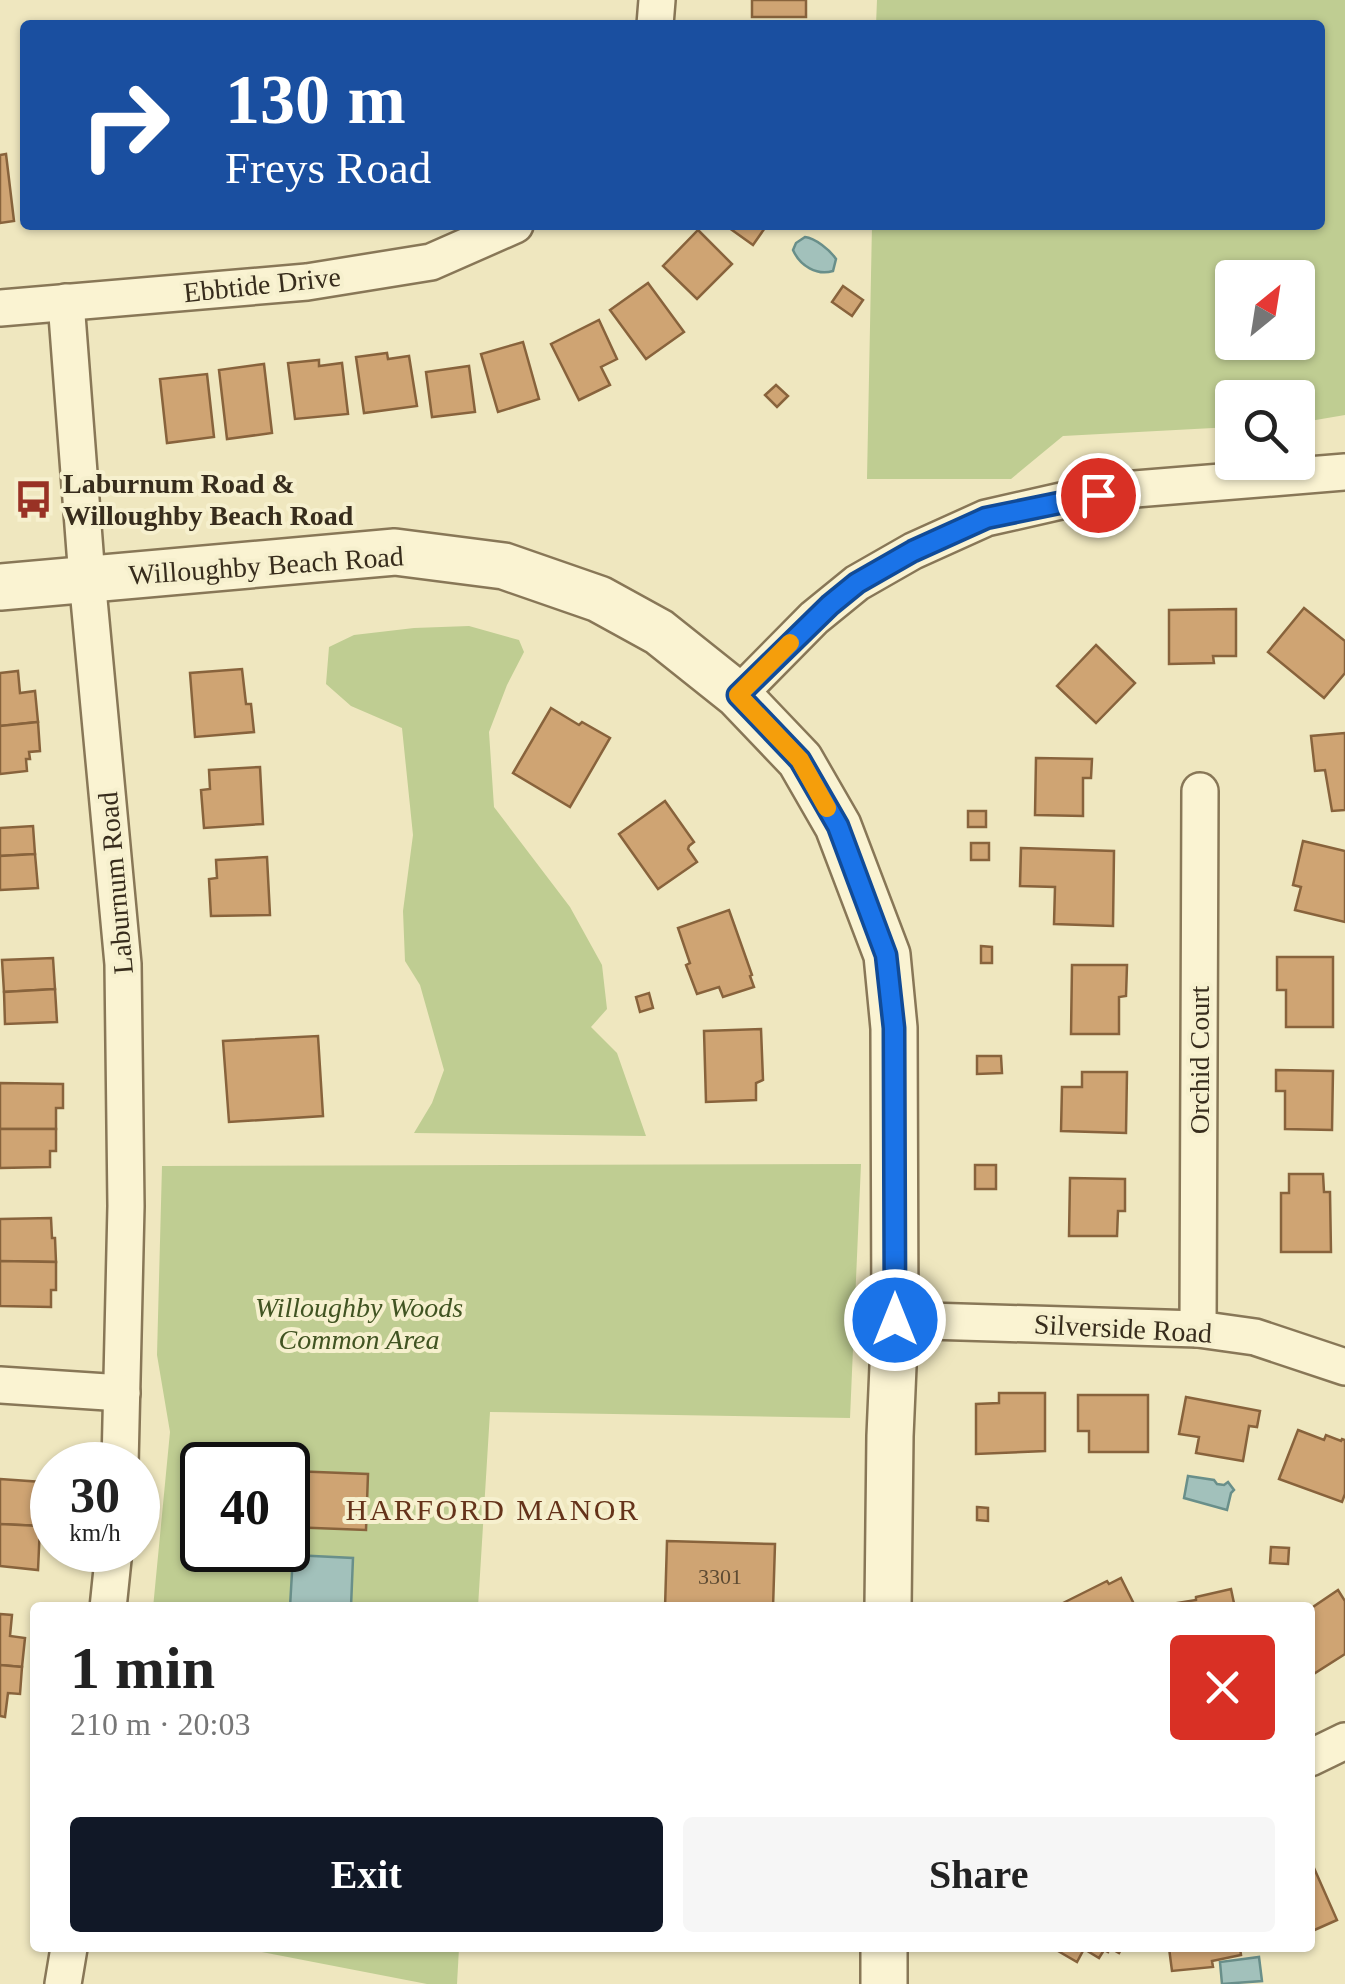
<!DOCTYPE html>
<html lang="en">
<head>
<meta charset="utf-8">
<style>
  :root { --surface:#fff; --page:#f6f6f6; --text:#222; --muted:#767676; --accent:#111827 }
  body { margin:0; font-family:Georgia,serif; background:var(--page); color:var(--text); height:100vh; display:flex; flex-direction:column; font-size:38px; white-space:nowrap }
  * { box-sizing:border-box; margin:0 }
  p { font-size:32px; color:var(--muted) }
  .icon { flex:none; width:55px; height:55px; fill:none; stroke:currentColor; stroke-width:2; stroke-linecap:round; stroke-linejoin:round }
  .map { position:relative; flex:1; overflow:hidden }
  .panel { position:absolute; left:30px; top:1602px; width:1285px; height:350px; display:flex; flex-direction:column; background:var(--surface); border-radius:10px; box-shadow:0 2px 8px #0004 }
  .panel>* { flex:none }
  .banner { position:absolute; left:20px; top:20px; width:1305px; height:210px; border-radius:10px; box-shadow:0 2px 8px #0004; background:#1a4fa0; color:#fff; overflow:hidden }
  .needle { width:65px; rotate:30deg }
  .fabs { position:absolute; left:1215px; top:260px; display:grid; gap:20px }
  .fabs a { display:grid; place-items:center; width:100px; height:100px; border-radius:10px; background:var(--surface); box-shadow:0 2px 8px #0004; font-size:50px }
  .speed { position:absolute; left:30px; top:1442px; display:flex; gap:20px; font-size:50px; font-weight:700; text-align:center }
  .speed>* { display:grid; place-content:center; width:130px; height:130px; border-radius:50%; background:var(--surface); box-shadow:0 2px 8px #0004; line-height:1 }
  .speed small { font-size:25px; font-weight:400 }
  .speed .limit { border:5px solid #111; border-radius:15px; background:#fff; color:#111 }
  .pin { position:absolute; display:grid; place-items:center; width:85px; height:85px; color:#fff; margin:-42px; border:5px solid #fff; border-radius:50%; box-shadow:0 2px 10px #0007 }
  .me { position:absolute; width:110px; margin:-55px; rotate:0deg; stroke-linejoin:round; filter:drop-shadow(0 0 8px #0008) }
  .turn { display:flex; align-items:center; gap:35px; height:210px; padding:0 40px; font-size:45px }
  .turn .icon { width:130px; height:130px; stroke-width:2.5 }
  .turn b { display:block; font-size:70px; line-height:85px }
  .round { display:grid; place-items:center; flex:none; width:105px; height:105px; border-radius:10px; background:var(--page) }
  .headline { display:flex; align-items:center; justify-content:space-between; height:170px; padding:0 40px }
  h1 { font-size:60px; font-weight:800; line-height:75px }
  .primary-button { display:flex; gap:20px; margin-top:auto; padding:20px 40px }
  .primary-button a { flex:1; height:115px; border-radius:10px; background:var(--accent); color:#fff; font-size:40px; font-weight:800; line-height:115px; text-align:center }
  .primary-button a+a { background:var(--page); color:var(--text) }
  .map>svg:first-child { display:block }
</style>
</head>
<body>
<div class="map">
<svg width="1345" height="1984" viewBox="0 0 1345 1984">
  <rect width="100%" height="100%" fill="#efe7bf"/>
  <!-- green -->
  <g fill="#bfcd92" fill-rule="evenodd">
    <path d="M877,0H1345V415L1298,423V398H1232V427L1063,436L1011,479H867L872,225H1320V25H876ZM1232,278H1298V342H1232Z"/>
    <path d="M469,626L519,640L524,652L507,685L489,732L494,807L570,907L602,965L607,1009L591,1027L617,1053L646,1136L414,1133L432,1103L444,1070L420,985L405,961L403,911L413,835L402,728L351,706L326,684L329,647L354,635L414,628Z"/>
    <path d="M861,1164L850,1418L490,1412L478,1607L153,1608L170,1432L157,1355L162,1166ZM202,1465H288V1550H202Z"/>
    <path d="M241,1948H459L457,1984H427Z"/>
  </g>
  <!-- water -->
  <g fill="#a2c1bb" stroke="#698f8a" stroke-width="2.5">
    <path d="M805,237C815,238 830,250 836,259L833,271C817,276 800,266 793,250L796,243Z"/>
    <path d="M1188,1476L1214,1480L1217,1484L1224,1485L1228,1482L1234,1490L1231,1493L1227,1510L1184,1498Z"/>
    <path d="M293,1555L353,1558L351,1607H290Z"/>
    <path d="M1259,1957L1262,1981L1222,1984L1220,1962Z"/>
  </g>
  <!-- building -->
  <g fill="#cfa473" stroke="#88633c" stroke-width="2.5">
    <rect x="752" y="0" width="54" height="17"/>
    <path d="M6,154L14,221L0,223V155Z"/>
    <path d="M725,225H767L753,245Z"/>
    <path d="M698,230L732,264L697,299L663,266Z"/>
    <path d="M648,283L684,332L646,359L610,310Z"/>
    <path d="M843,286L863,300L852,316L832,302Z"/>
    <path d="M599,320L617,359L601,367L610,385L579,400L551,344Z"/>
    <path d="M523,342L539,399L498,412L481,354Z"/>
    <path d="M387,353L388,359L409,356L417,406L364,413L356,357Z"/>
    <path d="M319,360V366L342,363L348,414L295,419L288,363Z"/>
    <path d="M264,364L272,433L227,439L219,370Z"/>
    <path d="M469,366L475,412L432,417L426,372Z"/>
    <path d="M207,374L214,437L167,443L160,379Z"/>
    <path d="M776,385L788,396L777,407L765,395Z"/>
    <path d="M1304,608L1345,641V673L1324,698L1268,652Z"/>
    <path d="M1236,609V656H1213L1214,663L1169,664V610Z"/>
    <path d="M1096,645L1135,683L1096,723L1057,686Z"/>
    <path d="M242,669L246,704H251L254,732L195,737L190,673Z"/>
    <path d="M18,671L20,693L35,691L38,722L0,726V673Z"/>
    <path d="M551,708L579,725L582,722L610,738L570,807L513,773Z"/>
    <path d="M38,722L40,751L29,752L30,759H26L27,771L0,774V726Z"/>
    <path d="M1345,733V810L1332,811L1325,770L1315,771L1311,736Z"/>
    <path d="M1036,758L1092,759L1091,778H1083V816L1035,815Z"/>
    <path d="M260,767L263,824L204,828L201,790L210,789L209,770Z"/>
    <path d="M665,801L694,842L689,846L688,849L697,862L658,889L619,834Z"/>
    <rect x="968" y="811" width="18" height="16"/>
    <path d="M33,826L35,854L0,856V828Z"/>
    <path d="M1303,841L1345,851V922L1295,910L1301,887L1293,885Z"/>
    <rect x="971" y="843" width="18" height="17"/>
    <path d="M1021,848L1114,851L1113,926L1054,924L1055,887L1020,886Z"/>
    <path d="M35,854L38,888L0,890V856Z"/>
    <path d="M267,857L270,915L211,916L209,879L217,878L216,860Z"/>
    <path d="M729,910L752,975L750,976L754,987L723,997L719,987L697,994L686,965L690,963L678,928Z"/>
    <path d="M981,946L992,947V963H981Z"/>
    <path d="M1277,957H1333V1027H1286V990H1277Z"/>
    <path d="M53,958L55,989L4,992L2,960Z"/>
    <path d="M1072,965H1127L1126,996L1119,997V1034H1071Z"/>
    <path d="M55,989L57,1022L5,1024L4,992Z"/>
    <path d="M649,993L653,1008L640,1012L636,997Z"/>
    <path d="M761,1029L763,1080L756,1083V1100L706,1102L704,1031Z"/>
    <path d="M318,1036L323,1116L229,1122L223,1041Z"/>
    <path d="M977,1056H1001L1002,1073L977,1074Z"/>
    <path d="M1276,1070L1333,1071L1332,1130L1285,1129V1091H1276Z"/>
    <path d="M1082,1072H1127L1126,1133L1061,1131L1062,1087H1082Z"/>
    <path d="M0,1083L63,1084V1108H56V1129H0Z"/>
    <path d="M0,1129H56V1151H50V1167L0,1168Z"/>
    <rect x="975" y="1165" width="21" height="24"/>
    <path d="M1289,1174H1323L1324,1192H1330L1331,1252H1281V1193H1289Z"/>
    <path d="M1070,1178L1125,1179V1211H1118L1117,1236H1069Z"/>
    <path d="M51,1218L52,1238H55L56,1262L0,1261V1219Z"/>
    <path d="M0,1261L56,1262V1290H51V1307L0,1306Z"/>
    <path d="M999,1393H1045V1451L976,1454V1404L999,1403Z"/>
    <path d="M1078,1395H1148V1452H1089V1431H1078Z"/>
    <path d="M1186,1397L1260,1411L1257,1427L1249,1426L1243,1461L1196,1453L1199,1437L1179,1434Z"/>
    <path d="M1298,1430L1324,1440L1326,1435L1341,1441L1342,1439L1345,1440V1494L1342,1502L1279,1479Z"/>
    <path d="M291,1471L368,1474L366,1530L289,1527Z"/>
    <path d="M0,1479L42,1482L40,1526L0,1524Z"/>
    <path d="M977,1507L988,1508V1521L977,1520Z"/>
    <path d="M0,1524L40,1526L38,1570L0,1566Z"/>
    <path d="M667,1541L775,1544L773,1608H665Z"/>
    <path d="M1271,1547L1289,1548L1288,1564L1270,1563Z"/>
    <path d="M1121,1578L1136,1608H1053L1107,1581L1109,1584Z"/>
    <path d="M1231,1589L1235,1608H1166L1165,1605L1196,1600V1597Z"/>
    <path d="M1338,1590L1345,1601V1654L1312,1675L1310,1672V1609Z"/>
    <path d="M0,1614L12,1615L10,1636L25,1638L22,1667L0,1665Z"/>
    <path d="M0,1665L22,1667L20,1694L8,1693L5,1717L0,1716Z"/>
    <path d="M1310,1859L1337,1920L1310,1932Z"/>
    <path d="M1059,1948H1122L1119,1953L1110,1948L1108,1952L1104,1950L1099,1958L1084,1949L1077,1962L1058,1951Z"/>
    <path d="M1169,1948H1240L1241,1955L1212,1961L1213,1967L1172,1971Z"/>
  </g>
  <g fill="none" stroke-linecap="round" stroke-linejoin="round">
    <defs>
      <g id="minor">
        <path d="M655,25L657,0"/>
        <path d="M66,302L87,578L123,964L126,1206L120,1465"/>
        <path d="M0,308L307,282L431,262L515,225"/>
        <path d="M738,695L814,618L857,583L913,551L986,518L1061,501L1135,489L1345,472"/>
        <path d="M895,1320L1198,1329L1255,1337L1345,1367"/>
        <path d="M1198,1329L1200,791"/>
        <path d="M0,1385L122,1393"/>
        <path d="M108,1608L114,1550"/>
        <path d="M1310,1758L1345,1741"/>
        <path d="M63,1984L69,1948"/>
      </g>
      <g id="tertiary">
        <path d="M0,587L395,552L504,566L599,599L659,632L738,695L800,760L838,826L887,955L894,1028L895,1320L890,1436L888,1608"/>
        <path d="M884,1984V1948"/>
      </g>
    </defs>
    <!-- minor casing -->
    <use href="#minor" stroke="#887757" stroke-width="40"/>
    <!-- tertiary casing -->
    <use href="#tertiary" stroke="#887757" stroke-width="50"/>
    <!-- minor -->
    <use href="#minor" stroke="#faf3d2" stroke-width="35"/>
    <!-- tertiary -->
    <use href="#tertiary" stroke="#faf3d2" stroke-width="45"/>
  </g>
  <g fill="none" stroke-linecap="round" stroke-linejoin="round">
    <defs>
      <path id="route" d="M895,1320L894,1028L886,955L838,826L800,760L738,695L830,605L857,583L913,551L986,518L1098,495"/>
    </defs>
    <!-- route casing -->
    <use href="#route" stroke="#114b97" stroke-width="25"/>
    <!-- route -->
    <use href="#route" stroke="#1a73e8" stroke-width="18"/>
    <!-- slow -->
    <path stroke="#f59e0b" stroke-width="18" d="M790,643L738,695L800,760L827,808"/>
  </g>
  <!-- icons -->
  <defs>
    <symbol id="bus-bare" viewBox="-9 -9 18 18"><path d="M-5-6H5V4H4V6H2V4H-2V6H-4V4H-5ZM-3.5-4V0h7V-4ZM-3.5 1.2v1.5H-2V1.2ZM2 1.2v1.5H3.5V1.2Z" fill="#993225" stroke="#f6f0ce" stroke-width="2.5" paint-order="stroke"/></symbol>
  </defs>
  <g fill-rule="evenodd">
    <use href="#bus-bare" x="6" y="472" width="55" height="55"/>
  </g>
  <g text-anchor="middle" stroke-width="8" stroke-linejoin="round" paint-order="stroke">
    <!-- number labels -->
    <g font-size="22" fill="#5d4a32">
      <text x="720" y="1584">3301</text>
    </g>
    <!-- street labels -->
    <g font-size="28" fill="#372c1c" stroke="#f6f0ce">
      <text transform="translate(262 284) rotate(-6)" y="10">Ebbtide Drive</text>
      <text transform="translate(266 565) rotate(-4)" y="10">Willoughby Beach Road</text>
      <text transform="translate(115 883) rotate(-95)" y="10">Laburnum Road</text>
      <text transform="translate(1199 1060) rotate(-90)" y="10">Orchid Court</text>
      <text transform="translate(1123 1328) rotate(3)" y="10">Silverside Road</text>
    </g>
    <!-- poi labels -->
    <g font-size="28" font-weight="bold" fill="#372c1c" stroke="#f6f0ce" text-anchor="start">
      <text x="63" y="493">Laburnum Road &amp;<tspan x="63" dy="32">Willoughby Beach Road</tspan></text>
    </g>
    <!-- park labels -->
    <g font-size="28" font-style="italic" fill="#415422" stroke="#f6f0ce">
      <text x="359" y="1317">Willoughby Woods<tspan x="359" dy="32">Common Area</tspan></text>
    </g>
    <!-- neighbourhood labels -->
    <g font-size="30" letter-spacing="2.5" fill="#65331a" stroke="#f6f0ce">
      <text x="493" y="1520">HARFORD MANOR</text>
    </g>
  </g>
</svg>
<div class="fabs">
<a><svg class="needle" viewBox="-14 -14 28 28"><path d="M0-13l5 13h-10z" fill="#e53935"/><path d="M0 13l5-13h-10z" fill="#767676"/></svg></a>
<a><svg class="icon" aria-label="search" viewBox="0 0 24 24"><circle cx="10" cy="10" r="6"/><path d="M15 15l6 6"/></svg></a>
</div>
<div class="speed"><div>30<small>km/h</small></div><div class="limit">40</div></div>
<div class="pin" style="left:1098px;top:495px;background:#d93025"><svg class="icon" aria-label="arrive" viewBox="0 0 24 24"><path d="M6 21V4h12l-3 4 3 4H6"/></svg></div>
<svg class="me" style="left:895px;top:1320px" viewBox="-20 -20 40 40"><circle r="17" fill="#1a73e8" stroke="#fff" stroke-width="3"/><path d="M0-11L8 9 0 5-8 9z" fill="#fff"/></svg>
<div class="banner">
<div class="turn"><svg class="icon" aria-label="right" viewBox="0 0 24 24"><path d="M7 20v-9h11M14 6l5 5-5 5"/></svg><div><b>130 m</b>Freys Road</div></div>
</div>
<section class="panel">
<div class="headline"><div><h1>1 min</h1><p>210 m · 20:03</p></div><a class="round" style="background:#d93025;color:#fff"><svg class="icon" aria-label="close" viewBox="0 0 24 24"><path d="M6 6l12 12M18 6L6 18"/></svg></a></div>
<div class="primary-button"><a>Exit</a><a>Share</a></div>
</section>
</div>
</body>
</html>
